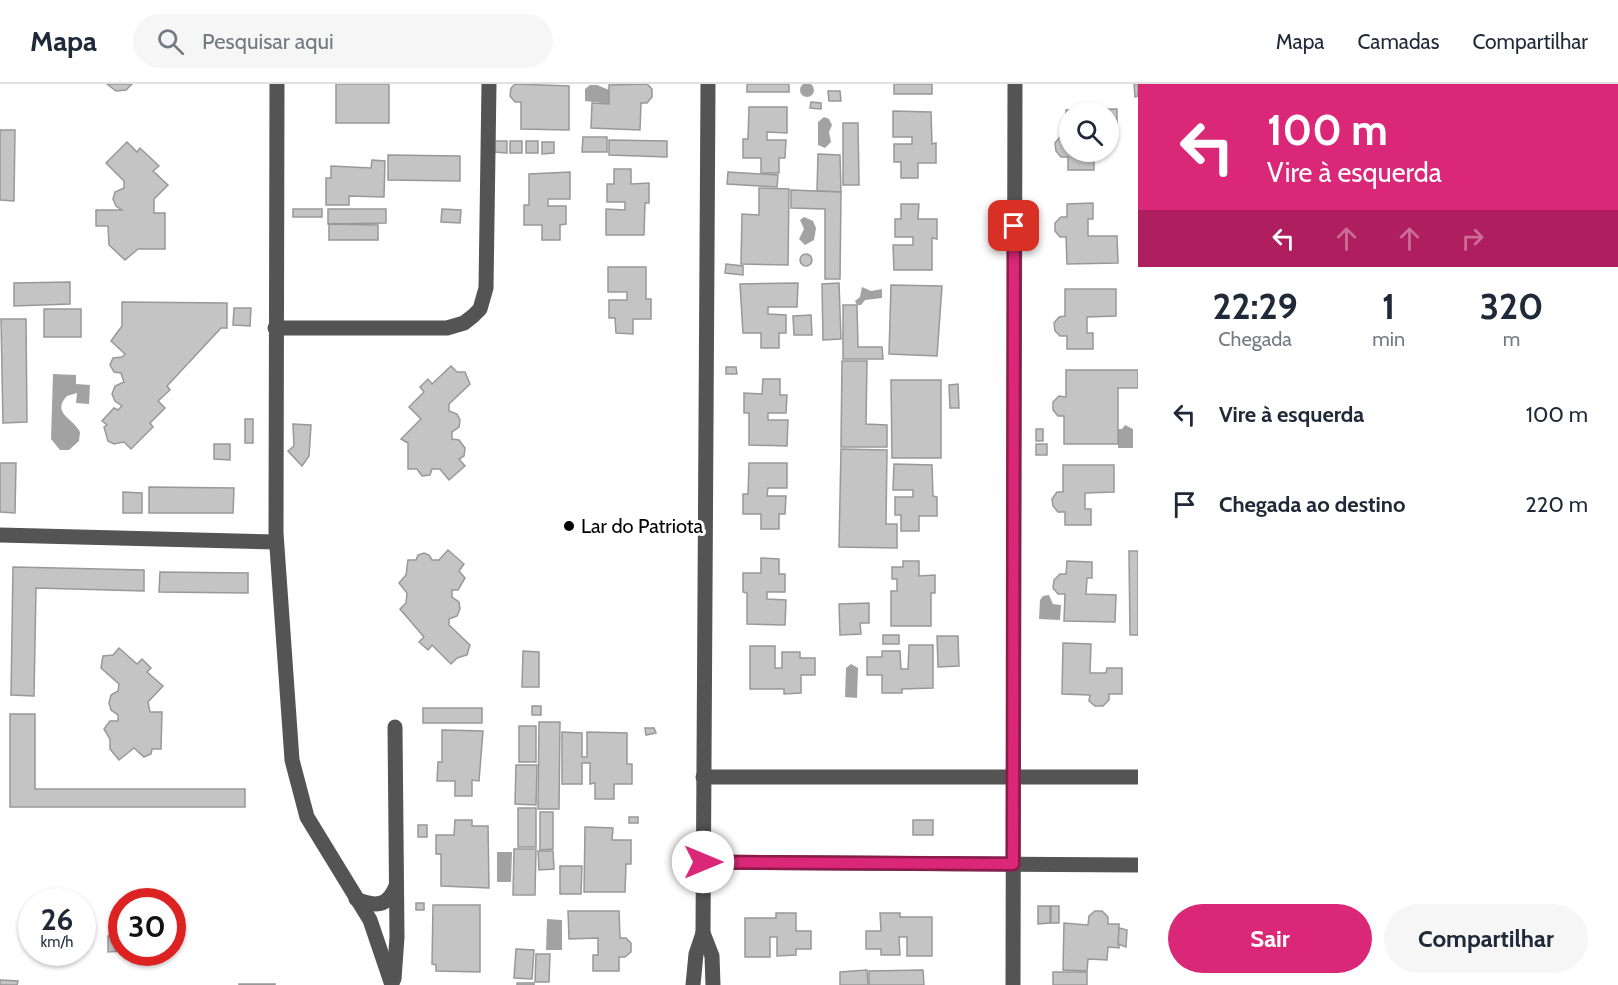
<!DOCTYPE html>
<html lang="pt">
<head>
<meta charset="utf-8">
<style>
  :root { --surface:#fff; --page:#f6f6f7; --text:#1f2937; --muted:#747a83; --line:#e0e1e3; --accent:#db2777 }
  body { margin:0; font-family:Cabin,sans-serif; background:var(--page); color:var(--text); height:100vh; display:flex; flex-direction:column; font-size:22px; white-space:nowrap }
  * { box-sizing:border-box; margin:0 }
  p { font-size:20px; color:var(--muted) }
  .icon { flex:none; width:33px; height:33px; fill:none; stroke:currentColor; stroke-width:2; stroke-linecap:round; stroke-linejoin:round }
  .map { position:relative; flex:1; overflow:hidden }
  .drawer { display:flex; flex-direction:column; background:var(--surface); width:480px }
  .drawer>* { flex:none }
  .guide { background:#db2777; color:#fff; overflow:hidden }
  .tools { position:absolute; left:1059px; top:18px; display:grid; gap:12px }
  .tools a { display:grid; place-items:center; width:60px; height:60px; border-radius:50%; background:var(--surface); box-shadow:0 2px 4px #0004; font-size:30px }
  .speed { position:absolute; left:18px; top:804px; display:flex; gap:12px; font-size:30px; font-weight:700; text-align:center }
  .speed>* { display:grid; place-content:center; width:78px; height:78px; border-radius:50%; background:var(--surface); box-shadow:0 2px 4px #0004; line-height:1 }
  .speed small { font-size:15px; font-weight:400 }
  .speed .limit { border:9px solid #d22; background:#fff; color:#111 }
  .pin { position:absolute; display:grid; place-items:center; width:51px; height:51px; color:#fff; margin:-26px; border-radius:12px; box-shadow:0 3px 9px #0006 }
  .me { position:absolute; width:66px; margin:-33px; rotate:90deg; stroke-linejoin:round; filter:drop-shadow(0 0 4px #0008) }
  .turn { display:flex; align-items:center; gap:21px; height:126px; padding:0 30px; font-size:27px }
  .turn .icon { width:78px; height:78px; stroke-width:2.5 }
  .turn b { display:block; font-size:42px; line-height:51px }
  .lanes { display:flex; align-items:center; height:57px; padding:0 30px; background:#0003; justify-content:center; gap:30px; direction:ltr }
  .lanes .off { opacity:.35 }
  .eta { display:flex; justify-content:space-evenly; align-items:center; height:102px; text-align:center }
  .eta b { font-size:36px; font-weight:700; line-height:42px }
  .action { display:flex; gap:12px; margin-top:auto; padding:12px 30px }
  .action a { flex:1; height:69px; border-radius:36px; background:var(--accent); color:#fff; font-size:24px; font-weight:700; line-height:69px; text-align:center }
  .action a+a { background:var(--page); color:var(--text) }
  ul { padding:0; list-style:none }
  li { display:flex; align-items:center; gap:18px; height:90px; padding:0 30px }
  li div { flex:1 }
  li b { display:block; font-size:22px }
  li em { font-style:normal }
  header { display:flex; align-items:center; gap:36px; box-sizing:border-box; height:84px; padding:0 30px; background:var(--surface); border-bottom:2px solid var(--line) }
  header strong { font-size:28px }
  nav { display:flex; gap:33px; margin-inline-start:auto; font-size:21px }
  .search { width:420px; height:54px; background:var(--page); display:flex; align-items:center; gap:15px; box-sizing:border-box; padding:0 21px; border-radius:33px; color:var(--muted); font-size:22px }
  main { display:flex; flex:1; min-height:0 }
  .map>svg:first-child { display:block }
</style>
</head>
<body>
<header>
<strong>Mapa</strong>
<div class="search"><svg class="icon" aria-label="search" viewBox="0 0 24 24"><circle cx="10" cy="10" r="6"/><path d="M15 15l6 6"/></svg>Pesquisar aqui</div>
<nav><a>Mapa</a><a>Camadas</a><a>Compartilhar</a></nav>
</header>
<main>
<div class="map">
<svg width="1138" height="901" viewBox="0 0 1138 901">
  <rect width="100%" height="100%" fill="#fff"/>
  <!-- water -->
  <g fill="#a2a2a2">
    <circle cx="807" cy="6" r="7"/>
    <path d="M590,1H597L609,6V20L585,17V5Z"/>
    <path d="M824,33L829,35L832,41L829,48L831,58L825,64L818,61V38Z"/>
    <path d="M804,133L813,137L816,144L814,156L805,161L799,155L804,145L800,136Z"/>
    <path d="M862,203L871,207L882,205V214L865,216L861,221H857L855,217L860,213Z"/>
    <path d="M53,290L76,291V300L90,301L89,320L76,319L77,309L67,312C51,329 73,334 80,348L79,357L69,366H60L51,355Z"/>
    <path d="M1125,341L1133,345V364H1118V345H1122Z"/>
    <path d="M1049,511L1053,520L1061,521L1060,536L1039,535L1040,516L1043,512Z"/>
    <path d="M851,580L858,584L857,614L845,613L846,584Z"/>
    <path d="M497,768H512L511,798H497Z"/>
    <path d="M547,835L562,836V866H546Z"/>
  </g>
  <!-- building -->
  <g fill="#c4c4c4" stroke="#989898" stroke-width="1.5">
    <path d="M132,0L126,6L116,7L107,0Z"/>
    <rect x="336" y="0" width="53" height="39"/>
    <path d="M515,0L569,2V46L521,45V18H515L510,12L511,4Z"/>
    <path d="M647,0L652,5V13L647,19H641L640,46L591,44L592,19L609,20V1Z"/>
    <rect x="747" y="0" width="42" height="8"/>
    <rect x="894" y="0" width="38" height="10"/>
    <path d="M1134,0H1138V12L1135,13Z"/>
    <path d="M828,7H840L841,17H829Z"/>
    <path d="M811,18L821,19V25L810,24Z"/>
    <path d="M749,23H787V49L767,48V56H786L785,74H779V89H761V74H743V55H748Z"/>
    <path d="M1117,25V53H1108V28H1070V68L1094,70V86H1068V73H1061L1056,67L1055,59L1060,53H1066V26Z"/>
    <path d="M893,27L931,28L932,60L936,59V79H918V94H901V78H894V60H912V53H893Z"/>
    <path d="M843,39H858L859,101H843Z"/>
    <path d="M0,46H15L14,117L0,116Z"/>
    <path d="M583,53H607V68H582Z"/>
    <path d="M609,56L667,57V73L609,71Z"/>
    <path d="M494,57H507V69L494,68Z"/>
    <rect x="510" y="57" width="12" height="12"/>
    <rect x="526" y="57" width="12" height="12"/>
    <path d="M127,58L137,68L140,64L159,82L153,87L168,101L154,115V129H165V165H138L125,176L109,161L108,142H96V126H122L116,122L113,115L115,108L124,104V97L106,79Z"/>
    <path d="M542,58H554V69L542,70Z"/>
    <path d="M818,70L840,71L841,108L817,107Z"/>
    <path d="M388,71L460,72V97L388,96Z"/>
    <path d="M372,76L385,77L384,113L349,112V121H326V94H331V82L371,84Z"/>
    <path d="M614,85H631V100L649,99V119H645L644,151H606V125L625,126V118H607V100H614Z"/>
    <path d="M570,88V115H548V122H566V140L560,141V156H542V141H524V121H529V90Z"/>
    <path d="M728,88L778,91L777,103L727,100Z"/>
    <path d="M759,104L789,105L788,181L741,180L742,130L759,131Z"/>
    <path d="M791,106L841,108L840,195H825V125L791,124Z"/>
    <path d="M1093,119V135H1088V152H1117L1118,179L1067,180L1066,153H1060L1055,147V139L1061,133H1067V120Z"/>
    <path d="M901,120H919L918,135H937V155L932,154V186H894L893,161H913V153H895V135H901Z"/>
    <rect x="293" y="125" width="29" height="8"/>
    <path d="M328,125H386V139L328,140Z"/>
    <path d="M442,125L461,126L460,139L441,138Z"/>
    <path d="M329,140L378,141V156H329Z"/>
    <circle cx="806" cy="176" r="6"/>
    <path d="M726,180L743,182V191L725,189Z"/>
    <path d="M608,183H646V215H651V235H633V250L616,249L615,234H609V216H627V208H608Z"/>
    <path d="M70,198V220L14,222V199Z"/>
    <path d="M798,199L797,223H768V230L786,231V249H779V264H761V249H743L740,200Z"/>
    <path d="M839,199L841,255L823,256L822,200Z"/>
    <path d="M891,201L942,202L937,272L889,270Z"/>
    <path d="M1065,205H1116V232L1087,233V249H1093V265H1067V252H1060L1055,247L1054,239L1059,233L1065,232Z"/>
    <path d="M122,218L227,219V244H221L167,302L170,306L158,317L165,324L150,339L153,343L131,365L124,358L114,360L108,357L104,343L107,341L102,337L114,324L118,326L122,322L115,317L112,310L115,302L124,298L121,289L114,288L110,281L113,274L122,273L125,270L111,257L122,242Z"/>
    <path d="M843,221H857L858,263H882L883,275H843Z"/>
    <path d="M234,224H251L250,242L233,241Z"/>
    <rect x="44" y="225" width="37" height="28"/>
    <path d="M811,231L812,251H794L793,232Z"/>
    <path d="M1,235H26L27,338L3,339Z"/>
    <path d="M842,277H867L866,340L887,341V363H841Z"/>
    <path d="M451,282L457,288H465L470,300L449,320V327L457,330L460,336L459,343L452,348V355L459,356L465,364L464,372L459,375L465,382L449,396L440,385H432L430,391L422,392L417,385H408V359L401,355L421,335L409,323L424,308L420,303L428,295L432,300Z"/>
    <path d="M726,283H736L737,290H726Z"/>
    <path d="M1066,286H1138V304H1118V360H1064V332H1058L1053,326V318L1059,312L1066,313Z"/>
    <path d="M763,295H780V311H787L786,329H768V336H788L787,362L749,361V329H744V309L762,310Z"/>
    <path d="M891,296H941V374H892Z"/>
    <path d="M958,300L959,324H950L949,301Z"/>
    <rect x="245" y="335" width="8" height="24"/>
    <path d="M293,340L311,341L309,372L302,382L288,367L294,362Z"/>
    <rect x="1036" y="345" width="7" height="12"/>
    <path d="M214,360H230V376L214,375Z"/>
    <rect x="1036" y="360" width="11" height="11"/>
    <path d="M841,365L887,366L886,440H897V464L839,463Z"/>
    <path d="M0,379H16L15,429L0,428Z"/>
    <path d="M749,379H787V404H768L767,412H786L785,430H779V445H761V430H743V410H748Z"/>
    <path d="M894,380L932,381L933,412L937,413V432H919V447H901V431H895V413H913V406H893Z"/>
    <path d="M1063,381H1114V408L1085,409V425H1091V441H1065V428H1058L1053,422L1052,415L1057,408H1063Z"/>
    <path d="M149,403L234,404L233,429H149Z"/>
    <path d="M123,408L142,409V429H123Z"/>
    <path d="M448,466L464,480L459,487L465,494L458,506H452V513L459,518L460,525L457,532L449,535V541L470,561L467,571L457,574L451,580L432,561L428,566L419,558L424,553L400,525L406,519L407,509L399,499L406,491L408,476H416L418,471L424,469L429,471L432,476H439Z"/>
    <path d="M1129,467H1138V551H1130Z"/>
    <path d="M761,474L779,475V490H785V508H767V515L786,516L785,541L747,540V509L743,508V489H761Z"/>
    <path d="M903,477H919V492L935,491V509H931V542H891V507H897V495H892V483H903Z"/>
    <path d="M1067,477L1092,478V494H1087L1086,510L1116,511L1115,538L1064,537L1065,510H1058L1053,504L1054,496L1060,490H1066Z"/>
    <path d="M13,483L144,486V507L36,504L34,612L11,611Z"/>
    <path d="M160,488L248,489V509L159,508Z"/>
    <path d="M869,519V539H860L861,550L840,551L839,520Z"/>
    <rect x="883" y="551" width="16" height="9"/>
    <path d="M937,552H958L959,582L938,583Z"/>
    <path d="M1063,559L1091,560L1090,589H1106L1107,584H1122V610H1109V616L1103,622H1095L1089,617L1090,611L1062,610Z"/>
    <path d="M909,561H933V604L902,605V609H882V591H867V573H882V567H900L901,585H908Z"/>
    <path d="M750,562H775V584H782V568H800V574H815V591H801V609L784,610V605H750Z"/>
    <path d="M119,564L137,580L142,575L151,584L147,588L163,602L148,618L150,628H162L161,665H152L151,670L144,673L134,664L119,676L110,665V655L104,645L110,637H118V631L111,626L109,619L111,611L118,607L119,600L101,584L103,572L113,571Z"/>
    <path d="M523,567L539,568V603H522Z"/>
    <rect x="532" y="622" width="9" height="9"/>
    <rect x="423" y="624" width="59" height="15"/>
    <path d="M10,630H35V705H245V723H10Z"/>
    <path d="M539,638H560L559,725H538Z"/>
    <rect x="519" y="642" width="17" height="36"/>
    <path d="M645,644H654L656,649L646,651Z"/>
    <path d="M442,646L483,647L479,697L472,696V712H455V697H437L438,678H442Z"/>
    <path d="M562,648L582,649V673H587V648L627,649V680H632V700H614V715H595V699L590,700V679H582V700H562Z"/>
    <path d="M516,681H537L536,721L515,720Z"/>
    <rect x="518" y="724" width="18" height="39"/>
    <path d="M540,728H553V765L540,766Z"/>
    <rect x="629" y="733" width="9" height="6"/>
    <path d="M455,736H472V742H488L489,804L441,802V770H436V751H454Z"/>
    <rect x="913" y="736" width="20" height="15"/>
    <rect x="418" y="741" width="9" height="12"/>
    <path d="M585,743L613,744L612,756H631V780H626L625,808H584Z"/>
    <path d="M514,765H536L535,811H513Z"/>
    <path d="M538,767H553L554,785L539,786Z"/>
    <path d="M560,782H582L581,810H560Z"/>
    <rect x="416" y="819" width="8" height="7"/>
    <path d="M433,821H480V888L436,887V881L432,880Z"/>
    <path d="M1038,822H1050V839L1038,840Z"/>
    <rect x="1051" y="822" width="8" height="17"/>
    <path d="M568,827H619L620,854H626L631,859V868L625,873H619V887H593V871H598V854L569,855Z"/>
    <path d="M1095,827H1102L1108,833V840H1119V864L1108,863L1107,876L1088,875L1087,887L1063,886L1064,839L1088,841L1089,832Z"/>
    <path d="M776,829H796V847H811V865H796V871L777,872V853H770V873H745V834H776Z"/>
    <path d="M880,829H900V833H932V872H907V853H899L900,871H881V865H866V847H881Z"/>
    <path d="M1119,844L1127,846L1126,863L1118,860Z"/>
    <path d="M122,851V867L108,868V852Z"/>
    <path d="M516,865L534,866L532,895L514,894Z"/>
    <path d="M536,870H550L549,898H535Z"/>
    <path d="M867,886L868,901H840V888Z"/>
    <path d="M923,886L924,901H869V887Z"/>
    <rect x="1053" y="888" width="34" height="13"/>
    <path d="M0,896L18,897L17,901H0Z"/>
    <rect x="517" y="899" width="17" height="2"/>
    <rect x="239" y="900" width="36" height="1"/>
  </g>
  <g fill="none" stroke-linecap="round" stroke-linejoin="round">
    <!-- minor -->
    <g stroke="#545454" stroke-width="15">
      <path d="M277,0L276,449L292,676L307,733L370,836L392,901"/>
      <path d="M275,244H447L464,239L473,232L480,225L486,204L489,0"/>
      <path d="M0,451L276,458"/>
      <path d="M703,693H1138"/>
      <path d="M703,778L1138,781"/>
      <path d="M356,815C375,823 388,823 396,802"/>
      <path d="M703,849L712,872L713,901"/>
      <path d="M394,895L397,853L395,643"/>
      <path d="M693,901L696,870L703,849L708,0"/>
      <path d="M1013,901L1015,0"/>
    </g>
  </g>
  <g fill="none" stroke-linecap="round" stroke-linejoin="round">
    <defs>
      <path id="route" d="M703,778L1013,780L1014,142"/>
    </defs>
    <!-- route casing -->
    <use href="#route" stroke="#8e194d" stroke-width="15"/>
    <!-- route -->
    <use href="#route" stroke="#db2777" stroke-width="10"/>
  </g>
  <!-- markers -->
  <circle fill="#000" stroke="#fff" stroke-width="2" cx="569" cy="442" r="6"/>
  <g text-anchor="middle" stroke-width="6" stroke-linejoin="round" paint-order="stroke">
    <!-- poi labels -->
    <g font-size="20" fill="#000" stroke="#fff" text-anchor="start">
      <text x="581" y="449">Lar do Patriota</text>
    </g>
  </g>
</svg>
<div class="tools">
<a><svg class="icon" aria-label="search" viewBox="0 0 24 24"><circle cx="10" cy="10" r="6"/><path d="M15 15l6 6"/></svg></a>
</div>
<div class="speed"><div>26<small>km/h</small></div><div class="limit">30</div></div>
<div class="pin" style="left:1014px;top:142px;background:#d93025"><svg class="icon" aria-label="arrive" viewBox="0 0 24 24"><path d="M6 21V4h12l-3 4 3 4H6"/></svg></div>
<svg class="me" style="left:703px;top:778px" viewBox="-20 -20 40 40"><circle r="19" fill="#fff"/><path d="M0-13L10 11 0 6-10 11z" fill="#db2777"/></svg>
</div>
<section class="drawer">
<div class="guide">
<div class="turn"><svg class="icon" aria-label="left" viewBox="0 0 24 24"><path d="M17 20v-9H6M10 6l-5 5 5 5"/></svg><div><b>100 m</b>Vire à esquerda</div></div>
<div class="lanes"><svg class="icon" aria-label="left" viewBox="0 0 24 24"><path d="M17 20v-9H6M10 6l-5 5 5 5"/></svg><svg class="icon off" aria-label="ahead" viewBox="0 0 24 24"><path d="M12 20V5M6 11l6-6 6 6"/></svg><svg class="icon off" aria-label="ahead" viewBox="0 0 24 24"><path d="M12 20V5M6 11l6-6 6 6"/></svg><svg class="icon off" aria-label="right" viewBox="0 0 24 24"><path d="M7 20v-9h11M14 6l5 5-5 5"/></svg></div>
</div>
<div class="eta">
<div><b>22:29</b><p>Chegada</p></div>
<div><b>1</b><p>min</p></div>
<div><b>320</b><p>m</p></div>
</div>
<ul>
<li><svg class="icon" aria-label="left" viewBox="0 0 24 24"><path d="M17 20v-9H6M10 6l-5 5 5 5"/></svg><div><b>Vire à esquerda</b></div><em>100 m</em></li>
<li><svg class="icon" aria-label="arrive" viewBox="0 0 24 24"><path d="M6 21V4h12l-3 4 3 4H6"/></svg><div><b>Chegada ao destino</b></div><em>220 m</em></li>
</ul>
<div class="action"><a>Sair</a><a>Compartilhar</a></div>
</section>
</main>
</body>
</html>
